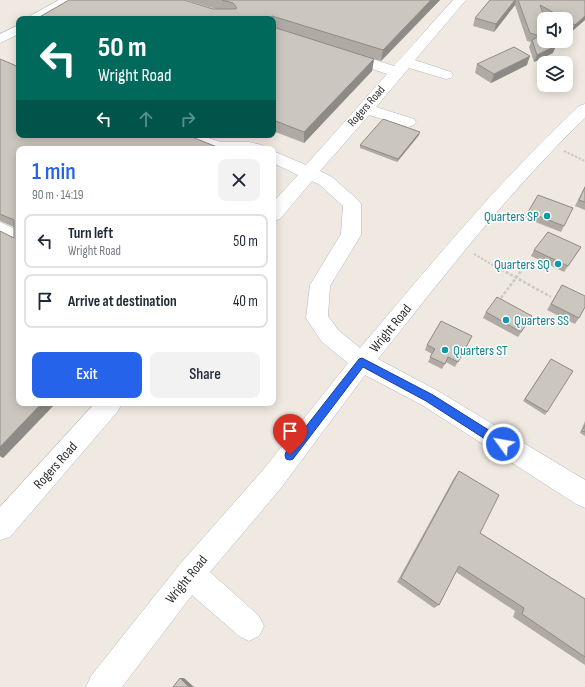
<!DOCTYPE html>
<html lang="en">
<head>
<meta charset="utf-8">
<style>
  :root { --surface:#fff; --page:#f2f2f3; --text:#1f2937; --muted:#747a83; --line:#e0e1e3; --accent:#2563eb }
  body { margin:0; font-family:"Sofia Sans Condensed",sans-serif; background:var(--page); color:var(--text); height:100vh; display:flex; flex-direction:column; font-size:15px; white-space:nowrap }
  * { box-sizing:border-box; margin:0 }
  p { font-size:13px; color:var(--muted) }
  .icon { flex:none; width:22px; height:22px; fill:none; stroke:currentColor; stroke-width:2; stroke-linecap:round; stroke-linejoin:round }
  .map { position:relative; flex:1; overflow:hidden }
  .sheet { position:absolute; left:16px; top:146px; width:260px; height:260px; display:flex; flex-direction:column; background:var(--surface); border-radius:8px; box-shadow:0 2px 10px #0003 }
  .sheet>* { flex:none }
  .banner { position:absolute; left:16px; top:16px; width:260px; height:122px; border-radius:8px; box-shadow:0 2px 10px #0003; background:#00695c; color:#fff; overflow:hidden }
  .controls { position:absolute; left:537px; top:12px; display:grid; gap:8px }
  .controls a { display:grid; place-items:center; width:36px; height:36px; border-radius:8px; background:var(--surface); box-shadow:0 2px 10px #0003; font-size:20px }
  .pin { position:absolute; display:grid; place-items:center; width:34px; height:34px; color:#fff; margin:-41px -17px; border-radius:50% 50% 50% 0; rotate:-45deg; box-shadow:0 0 4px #0007 }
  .pin .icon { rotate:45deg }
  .me { position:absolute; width:44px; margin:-22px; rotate:302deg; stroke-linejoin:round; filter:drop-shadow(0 0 3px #0008) }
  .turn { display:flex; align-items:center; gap:14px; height:84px; padding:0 16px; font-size:18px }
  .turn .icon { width:52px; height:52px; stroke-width:2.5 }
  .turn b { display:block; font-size:28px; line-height:34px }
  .lanes { display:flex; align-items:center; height:38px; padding:0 16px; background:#0003; justify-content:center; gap:20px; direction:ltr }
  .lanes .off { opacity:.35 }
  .round { display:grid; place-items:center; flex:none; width:42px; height:42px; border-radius:8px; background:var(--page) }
  .head { display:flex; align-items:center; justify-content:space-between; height:68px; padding:0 16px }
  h1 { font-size:24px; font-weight:600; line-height:30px; color:var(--accent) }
  .primary-button { display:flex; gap:8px; margin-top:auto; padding:8px 16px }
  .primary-button a { flex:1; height:46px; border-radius:8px; background:var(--accent); color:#fff; font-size:16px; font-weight:600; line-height:46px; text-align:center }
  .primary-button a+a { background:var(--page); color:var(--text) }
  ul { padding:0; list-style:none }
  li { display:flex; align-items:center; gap:12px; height:54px; margin:0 8px 6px; padding:0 8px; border:2px solid var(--line); border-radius:8px }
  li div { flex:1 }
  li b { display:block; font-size:15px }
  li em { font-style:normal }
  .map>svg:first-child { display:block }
</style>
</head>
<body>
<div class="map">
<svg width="585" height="687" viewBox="0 0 585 687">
  <rect width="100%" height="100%" fill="#efe9e1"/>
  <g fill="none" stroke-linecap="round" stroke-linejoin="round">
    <defs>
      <g id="minor">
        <path d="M59,0H74L72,3L44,19H28L30,16Z"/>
        <path d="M453,0H466L415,60L451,72L453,75L451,78L446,79L409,68L376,107L414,119L416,122L414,125L408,127L369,115L320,171L332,177L358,200L361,204V235L330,286L328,316L338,330L360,348C431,264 500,180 579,106L585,104V118C509,191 444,276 378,359L438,391L585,480V508L576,504L422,405L365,375L281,488L210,572L259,616L264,626L259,636L249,641L239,636L192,595L122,687H86L91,676L180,564L263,470L348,363L322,342L306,318L310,285L341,234L343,206L320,185L312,181L280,219L273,221V202L298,175L273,163V151L306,165L387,74L340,58L338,55L340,52L345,51L350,52L394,66Z"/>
        <path d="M19,25V34L0,43V34Z"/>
        <path d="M177,135H199L221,142H249L262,145L264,149H206L179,139Z"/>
        <path d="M0,222L19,231V246L0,237Z"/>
        <path d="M95,403H122L118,411L10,537L0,540V507Z"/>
      </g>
    </defs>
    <!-- minor casing -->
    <use href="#minor" stroke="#b4b7c1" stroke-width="1"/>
    <!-- path-far1 -->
    <g stroke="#c9c9c9" stroke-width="2" stroke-dasharray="2.5 1.5" stroke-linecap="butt">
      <path d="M564,151L585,161"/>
      <path d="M474,254L498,268"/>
      <path d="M524,268L527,263"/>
    </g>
    <!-- path -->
    <g stroke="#c9c9c9" stroke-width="2.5" stroke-dasharray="3 2" stroke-linecap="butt">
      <path d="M497,267L551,297"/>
      <path d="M501,298L524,267"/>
    </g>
    <!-- minor -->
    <use href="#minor" fill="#fff" fill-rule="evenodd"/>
  </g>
  <!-- wall -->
  <g fill="#afaba4">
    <path d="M186,0H440L381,61L366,57L374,59L372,71L304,143L273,131V19H36L216,9Z"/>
    <path d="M490,0H585V20L571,32L566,29V19H549L544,16L553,53L534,62L529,47L531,42L527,41L515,5L494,32L473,26L475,18Z"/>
    <path d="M0,59L19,149V403H56L3,458L0,456V231L14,238V227L0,221Z"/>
    <path d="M477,64L527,65L491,83L475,73Z"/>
    <path d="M419,135L397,162L360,148V145Z"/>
    <path d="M585,186V210L575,206Z"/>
    <path d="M528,212L564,226L561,232L525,218Z"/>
    <path d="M581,247L564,272L531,256L534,250Z"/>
    <path d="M562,285L579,318L575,324L547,310Z"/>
    <path d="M486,312L532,316L518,337L483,318Z"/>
    <path d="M472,336L455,367L446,362L442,369L428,362L432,354L425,350L427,345Z"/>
    <path d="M551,359L547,412L545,415L523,401Z"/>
    <path d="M585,421V436L580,433Z"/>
    <path d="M459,471L480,533L585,599V665L513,617L515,611L456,572L439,605L434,608L397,582L454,478Z"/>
  </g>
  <!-- shaded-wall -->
  <g fill="#8e8b86">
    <path d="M431,0H440L381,61L383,50Z"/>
    <path d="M515,0H516L515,5L494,32L496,24Z"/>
    <path d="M585,16V20L571,32L575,25Z"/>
    <path d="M556,46L553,53L534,62L537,55Z"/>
    <path d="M530,56L527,65L491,83L494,74Z"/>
    <path d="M374,59L372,71L304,143V132Z"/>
    <path d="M420,132L419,135L397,162L398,159Z"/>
    <path d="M42,403H56L3,458L0,456V447Z"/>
    <path d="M180,678H184L194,687H189Z"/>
  </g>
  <!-- building -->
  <g fill="#cbc7bf" stroke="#8e8b86">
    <path d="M69,0H184L213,9H235L237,8L233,3L222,0H431L383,50L272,16V19H36Z"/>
    <path d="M490,0H515L496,24L475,18Z"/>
    <path d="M518,0H585V16L575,25L566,20V19H565L540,5L545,19H544V41H554L556,46L537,55L532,40L540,36L530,33Z"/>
    <path d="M273,27L374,59L304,132L273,120Z"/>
    <path d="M514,47L530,56L494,74L477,64Z"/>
    <path d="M0,59L19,67V135H187L222,149H19V403H42L0,447V231L14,238V220L0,214Z"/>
    <path d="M383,119L420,132L398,159L360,145Z"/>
    <path d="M585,187V202L579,200Z"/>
    <path d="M538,195L573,208L564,226L528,212Z"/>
    <path d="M548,232L581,247L568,266L534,250Z"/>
    <path d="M562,285L585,296V307L579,318L551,304Z"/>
    <path d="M497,297L532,316L521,332L486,312Z"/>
    <path d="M441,321L472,336L458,362L448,357L445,364L430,357L435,349L427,345Z"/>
    <path d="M551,359L573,371L547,412L525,399Z"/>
    <path d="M585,425V432L582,431Z"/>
    <path d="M459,471L499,495L480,533L585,599V657L522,614L524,608L459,566L439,605L401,578Z"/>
    <path d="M180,678L189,687H173Z"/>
  </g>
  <!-- route -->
  <path fill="#2563eb" stroke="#184099" d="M362,358L433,395L506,441L508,444L506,448L503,449L499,448L426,401L363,367L293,459L290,460L286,459L285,455L286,452L359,359Z"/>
  <!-- markers -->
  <g fill="#0f9aa8" stroke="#fff" stroke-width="1.5">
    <circle cx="547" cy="216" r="4"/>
    <circle cx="558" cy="264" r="4"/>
    <circle cx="506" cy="320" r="4"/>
    <circle cx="445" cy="350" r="4"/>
  </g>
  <g text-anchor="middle" stroke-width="3" stroke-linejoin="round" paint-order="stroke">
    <!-- far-street labels -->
    <g font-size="12" fill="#2e2e2e" stroke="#fff">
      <text transform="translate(366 106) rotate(-49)" y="4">Rogers Road</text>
    </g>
    <!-- culture labels -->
    <g font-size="14" fill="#0d838f" stroke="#fff" text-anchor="end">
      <text x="539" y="221">Quarters SP</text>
      <text x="550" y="269">Quarters SQ</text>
      <text x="514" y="325" text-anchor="start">Quarters SS</text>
      <text x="453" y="355" text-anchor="start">Quarters ST</text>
    </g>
    <!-- street labels -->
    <g font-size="14" fill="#2e2e2e" stroke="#fff">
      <text transform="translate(390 328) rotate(-51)" y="5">Wright Road</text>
      <text transform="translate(55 465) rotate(-48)" y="5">Rogers Road</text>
      <text transform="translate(186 579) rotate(-51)" y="5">Wright Road</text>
    </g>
  </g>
</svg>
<div class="controls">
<a><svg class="icon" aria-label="sound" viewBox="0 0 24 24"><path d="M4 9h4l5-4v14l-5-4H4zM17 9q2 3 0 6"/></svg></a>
<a><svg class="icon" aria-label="layers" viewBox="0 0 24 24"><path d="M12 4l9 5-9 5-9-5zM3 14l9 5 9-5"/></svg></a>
</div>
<div class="pin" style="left:290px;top:455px;background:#d93025"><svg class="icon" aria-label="arrive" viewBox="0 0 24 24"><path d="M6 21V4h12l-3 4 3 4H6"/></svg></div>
<svg class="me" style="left:503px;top:444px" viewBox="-20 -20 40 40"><circle r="17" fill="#2563eb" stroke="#fff" stroke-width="3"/><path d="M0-11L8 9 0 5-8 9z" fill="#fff"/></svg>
<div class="banner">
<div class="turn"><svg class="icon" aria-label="left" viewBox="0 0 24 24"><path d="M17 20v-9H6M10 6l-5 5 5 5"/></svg><div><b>50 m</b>Wright Road</div></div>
<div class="lanes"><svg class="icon" aria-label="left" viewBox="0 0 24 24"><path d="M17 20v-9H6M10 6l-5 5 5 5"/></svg><svg class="icon off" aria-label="ahead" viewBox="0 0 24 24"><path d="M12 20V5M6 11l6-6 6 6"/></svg><svg class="icon off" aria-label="right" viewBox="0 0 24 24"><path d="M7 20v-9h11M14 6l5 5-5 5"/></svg></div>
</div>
<section class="sheet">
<div class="head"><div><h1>1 min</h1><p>90 m · 14:19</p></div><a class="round"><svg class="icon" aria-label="close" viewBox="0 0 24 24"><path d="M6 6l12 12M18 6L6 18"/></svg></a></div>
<ul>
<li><svg class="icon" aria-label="left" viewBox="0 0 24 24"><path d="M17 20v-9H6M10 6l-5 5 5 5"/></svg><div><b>Turn left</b><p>Wright Road</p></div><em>50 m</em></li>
<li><svg class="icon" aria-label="arrive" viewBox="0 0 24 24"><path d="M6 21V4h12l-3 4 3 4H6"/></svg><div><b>Arrive at destination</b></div><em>40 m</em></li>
</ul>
<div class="primary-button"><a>Exit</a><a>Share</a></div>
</section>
</div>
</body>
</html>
